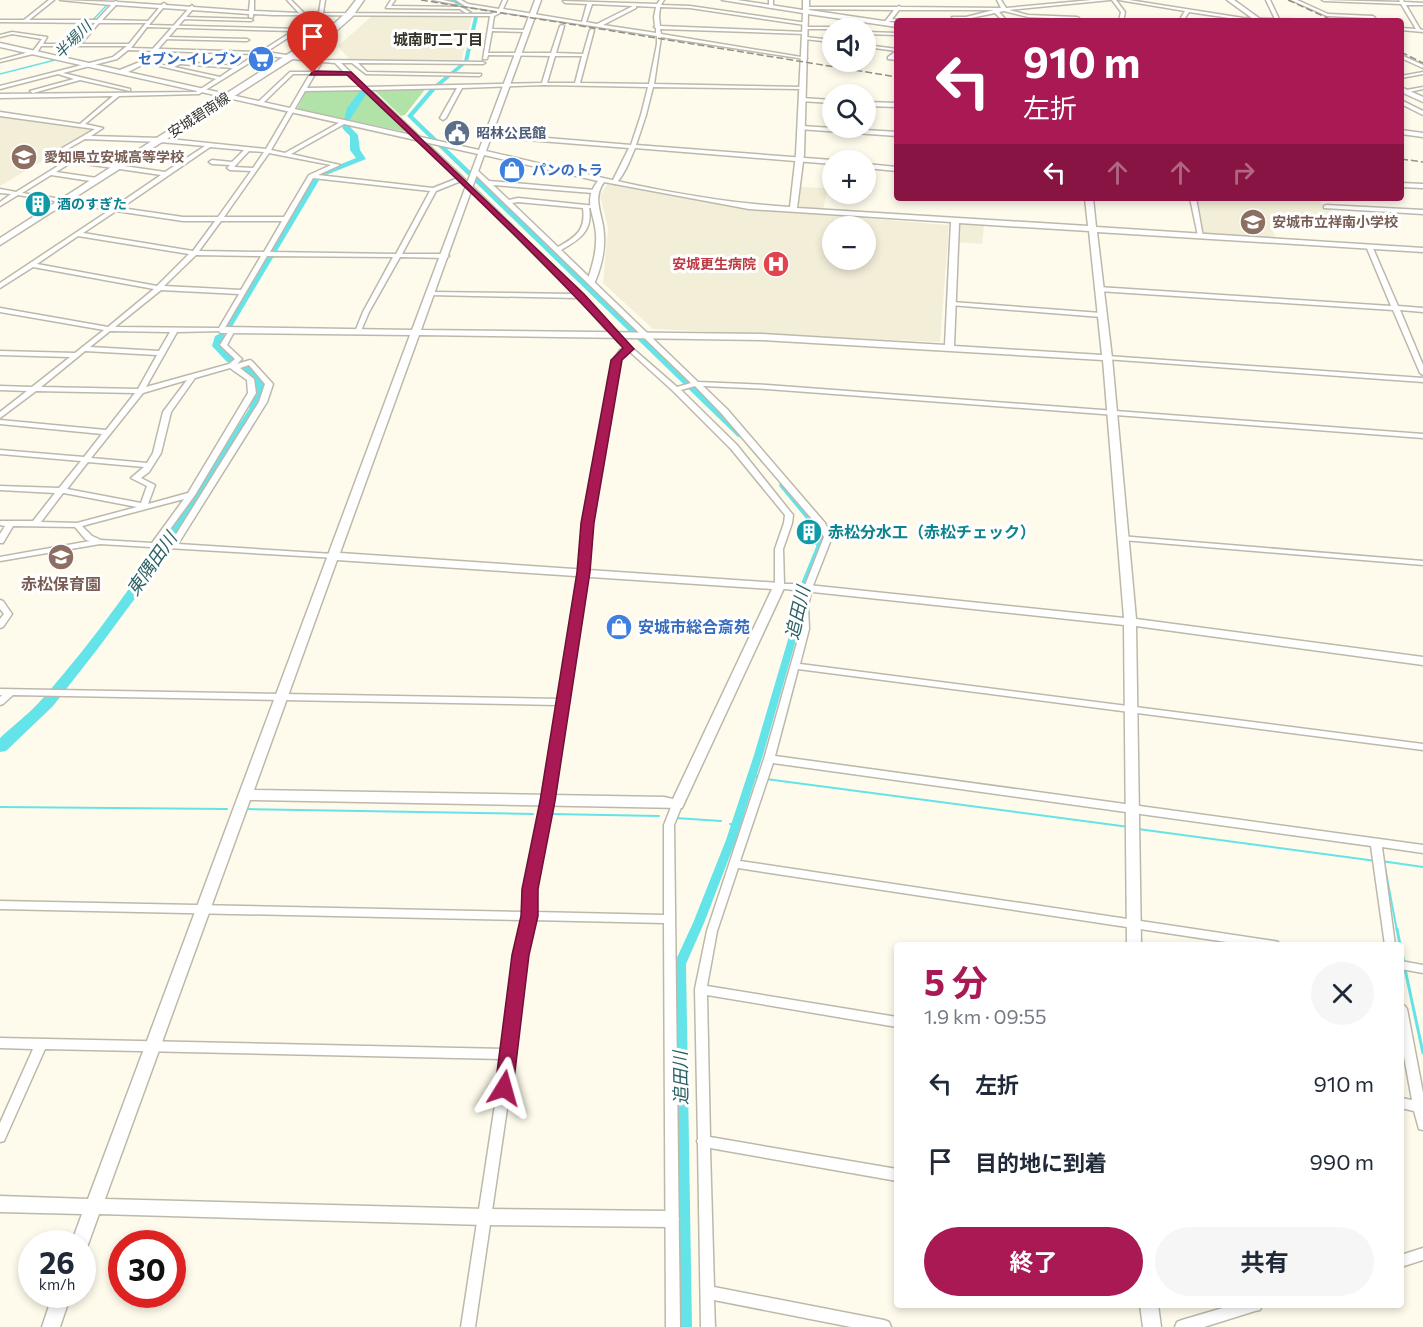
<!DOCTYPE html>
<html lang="ja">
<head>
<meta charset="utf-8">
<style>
  :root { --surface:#fff; --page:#f6f6f7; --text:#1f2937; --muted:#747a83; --accent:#a91954 }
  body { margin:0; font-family:Commissioner,"Noto Sans JP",sans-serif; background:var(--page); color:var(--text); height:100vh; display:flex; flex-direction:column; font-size:22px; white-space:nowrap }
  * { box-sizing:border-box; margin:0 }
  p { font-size:20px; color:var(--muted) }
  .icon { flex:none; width:33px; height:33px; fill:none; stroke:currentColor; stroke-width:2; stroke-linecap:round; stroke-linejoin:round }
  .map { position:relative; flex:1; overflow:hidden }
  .details { position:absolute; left:894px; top:942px; width:510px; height:366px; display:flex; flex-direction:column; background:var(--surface); border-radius:6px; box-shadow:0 3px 9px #0003 }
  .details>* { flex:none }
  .guide { position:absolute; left:894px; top:18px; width:510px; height:183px; border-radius:6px; box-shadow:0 3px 9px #0003; background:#a91954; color:#fff; overflow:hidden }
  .buttons { position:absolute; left:822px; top:18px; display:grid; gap:12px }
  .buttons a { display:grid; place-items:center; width:54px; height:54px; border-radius:50%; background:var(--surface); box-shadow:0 3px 9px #0003; font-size:30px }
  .speed { position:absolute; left:18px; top:1230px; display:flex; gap:12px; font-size:30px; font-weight:700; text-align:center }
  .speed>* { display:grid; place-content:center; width:78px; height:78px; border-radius:50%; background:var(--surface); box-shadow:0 3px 9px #0003; line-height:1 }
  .speed small { font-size:15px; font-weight:400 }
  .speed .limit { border:9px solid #d22; background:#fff; color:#111 }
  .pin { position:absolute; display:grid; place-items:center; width:51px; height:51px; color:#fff; margin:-62px -26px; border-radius:50% 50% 50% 0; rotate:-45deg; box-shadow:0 0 6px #0007 }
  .pin .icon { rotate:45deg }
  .me { position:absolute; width:66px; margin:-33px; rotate:8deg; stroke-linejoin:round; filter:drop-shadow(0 0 4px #0008) }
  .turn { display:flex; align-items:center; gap:21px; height:126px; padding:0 30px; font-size:27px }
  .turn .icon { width:78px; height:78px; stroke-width:2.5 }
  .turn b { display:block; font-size:42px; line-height:51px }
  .lanes { display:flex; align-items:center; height:57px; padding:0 30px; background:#0003; justify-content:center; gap:30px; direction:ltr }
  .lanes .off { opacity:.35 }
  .round { display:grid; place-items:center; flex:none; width:63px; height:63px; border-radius:32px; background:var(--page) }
  .headline { display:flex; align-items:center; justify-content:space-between; height:102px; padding:0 30px }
  h1 { font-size:36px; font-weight:700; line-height:45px; color:var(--accent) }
  .primary-button { display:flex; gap:12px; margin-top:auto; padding:12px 30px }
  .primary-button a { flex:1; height:69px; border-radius:36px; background:var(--accent); color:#fff; font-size:24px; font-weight:700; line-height:69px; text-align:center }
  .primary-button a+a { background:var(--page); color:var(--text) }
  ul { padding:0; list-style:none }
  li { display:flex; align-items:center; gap:18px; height:78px; padding:0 30px }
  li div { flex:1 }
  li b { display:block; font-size:22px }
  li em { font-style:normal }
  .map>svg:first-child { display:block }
</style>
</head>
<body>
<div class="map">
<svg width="1423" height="1327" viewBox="0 0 1423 1327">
  <rect width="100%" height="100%" fill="#fefbec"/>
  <!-- built -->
  <g fill="#f3eed8" fill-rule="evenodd">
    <path d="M371,17H472L461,62L351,61L338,46Z"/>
    <path d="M0,115L96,129L0,186Z"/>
    <path d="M607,184L737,208L949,225L940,342L653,329L603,283L608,228L600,196ZM832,226H866V260H832Z"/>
    <path d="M801,187L828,188L823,210L798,206Z"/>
    <path d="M1194,198H1316L1340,218L1271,226L1276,239L1202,234Z"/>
    <path d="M957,224L984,226L982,244L957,242Z"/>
  </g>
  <!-- green -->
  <g fill="#b1e3a8">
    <path d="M426,88L405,115L401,116L373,89Z"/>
    <path d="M364,90L406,132L297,109L306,91Z"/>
  </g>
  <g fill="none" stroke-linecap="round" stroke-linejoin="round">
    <!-- stream-far2 -->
    <path stroke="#64e4e8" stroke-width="1.5" d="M0,74L55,60L106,6"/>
    <!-- stream-far1 -->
    <g stroke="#64e4e8" stroke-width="2">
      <path d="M814,541L819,547"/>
      <path d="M753,775L760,778"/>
      <path d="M766,779L1129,827"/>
      <path d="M0,807L227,809"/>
      <path d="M244,809L533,814"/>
      <path d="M550,814L659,816"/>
      <path d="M675,818L721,821"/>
      <path d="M730,824L734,825"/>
      <path d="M1138,829L1376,861"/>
      <path d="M1381,861L1423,867"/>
      <path d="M1384,862L1397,931"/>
    </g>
    <!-- stream -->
    <g stroke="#64e4e8" stroke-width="3">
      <path d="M1397,929L1400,945"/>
      <path d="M1401,949L1404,963"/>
      <path d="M1405,969L1423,1053"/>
    </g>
    <!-- canal -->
    <g fill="#64e4e8" fill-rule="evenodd">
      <path d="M450,0H455L462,5L458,6Z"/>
      <path d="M467,8L478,17L468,62L436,89L413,116L744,433V437H738L407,116L432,87L464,61L474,17L465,9Z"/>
      <path d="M780,483H786L825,532L826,542L799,608L800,626L763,755L736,840L704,923L686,964L692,1327H678L674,964L693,923L726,840L754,755L792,626L791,608L818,542L817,532L780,487L779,485Z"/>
    </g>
    <!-- river -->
    <g fill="#64e4e8" fill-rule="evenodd">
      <path d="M360,91L367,93L349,121L351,128L358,135L360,150L366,159L321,177L230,330L228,332H220L218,330L268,254L314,175L356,158L350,150V136L343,129L341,122L344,120L347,108Z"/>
      <path d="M221,333L227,336L224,346L237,360L235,362H227L212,346L215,336Z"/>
      <path d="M243,364L247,365L268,385L261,409L170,551L99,647L53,706L6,751L0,752V738C14,725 31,712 44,697C122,608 185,507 249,409L256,386L237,367Z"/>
    </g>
    <defs>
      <g id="minor">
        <path d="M49,0H54L29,20H97L111,5L60,0L114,2L116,1L118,2L161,5L164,3L166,4L165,5L249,11L250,0H254V11L299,13L287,0H291L304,13H319L321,0H325L323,13L491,14L497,11L465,6L456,0H461L468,4L499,9L503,0H507L503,9L582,22L587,4L565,3L563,1L657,4L660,0H664L661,5L690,6L807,23L805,25L690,8L660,7L659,17L660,26L805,32L807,33L805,34L660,29L661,34L807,58L805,59L661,37L654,84L802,87L804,88L802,89L653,87L646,115L636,145L832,160V164L635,148C630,160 624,176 615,184L612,182L629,148L488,137L485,135L488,133L631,145L641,115L648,87L544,85L462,88L446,118L443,120L440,118L457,88L370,90L471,185L582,295L616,334L677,387L691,383L485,184L473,172V170H477L489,181L595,190L596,191L593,193L493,185L509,200L518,198L596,206V208H589C593,231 579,240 561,250L698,382L767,385L1423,434V438L767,389L703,386L727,409L825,523L832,537L812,588L808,606L809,629L800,664L1423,744V750L798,669L775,756L1423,845V853L1382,847L1395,945H1385L1371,846L773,763L740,861L1274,941L1278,942L1279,945H1246L738,868L717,931L707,986L897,1017V1027L707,995L710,1137L897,1169V1181L710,1148L714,1287L884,1320L889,1322L891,1327H851L714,1300L715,1327H701L698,1144L697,1141L698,1139L695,989L707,931L764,759L801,629L800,606L804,588L824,537L818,526L721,413L695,386L681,390L737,445L793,515L792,523L783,549L784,584H794L798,587L794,590L776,588L775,586V549L784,523L785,515L731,449L673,391L629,351L624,352L619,360L591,523L587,572L553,801L535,889V912L664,915V825L673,802H681L682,805L674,825L680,1327H666L664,923L533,920L526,955L515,1054L475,1327H461L502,1059L45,1049L4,1141L0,1142V1123L33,1049L0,1048V1038L504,1049L514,955L523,920L0,909V901L524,912L525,889L543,801L558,705L13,695L3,704L0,705V697L2,695H0V689L559,699L579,572L583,523L613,360L620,350L625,348L612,336L578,298L429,295V293L431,292L574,294L461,181L436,191L402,254H446L449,256L446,258L400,257L369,312L360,333L358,334L355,332L363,312L393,257L267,256L223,331L177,332L146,387L229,364L235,359L220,345L230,329H234L235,330L227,345L242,359L237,364L250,360L252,361L273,384L267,402L178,544L333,554H336L337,556L336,558L100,544L0,561V557L90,541L86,540L75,527L13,526L3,543H0V534L5,526L0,525V521H33L55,493L0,490V486L59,488L81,461L0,454V450L84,457L102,434L0,424V420L106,430L135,393L36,391L0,418V412L27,391L0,390V386L32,387L70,357L0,355V351L75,353L104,330L0,312V308L108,327L154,289L33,267L0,288V283L110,210L18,195L0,206V202L11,194L0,193V189L16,192L66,161L47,157L95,129L0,116V112L80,124L113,96L0,98V94L196,92L216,79L142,62L144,61L168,66L180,62L238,66L256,54L128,50L117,59L63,73L130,89V91L80,80L33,93L30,91L74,79L58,74L0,89V86L113,57L127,46H41L37,53L0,62V60L33,51L42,39L12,34L0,37V35L12,32L47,37L43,44H76L95,23L0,22V20H24ZM592,4L633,6L597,24L586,22ZM116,5L159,8L148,21L102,20ZM636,6L656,7L654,17L655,26L654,27L656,28V33L603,25L636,8ZM163,8L249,14V17L251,18L253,17V14L274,15L490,16L483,59H487L488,55L550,56L542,83L366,87L341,63H352L366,74L479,76L481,75V74L367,72L358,63L483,64L485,63L483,62L320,60L266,52L300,30L298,29L149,25ZM502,12L657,36V44L649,84L580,83L594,30L592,29L590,30L583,54L556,53L564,26L562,25L560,26L551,53H488L492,31L526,32L528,31L526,30L492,29L494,16ZM99,23H146L129,44H81ZM147,27L293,31L260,52L131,48ZM262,55L317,62L311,72H290L257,103L262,104L293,74H310L266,149L160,138L91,136L103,128L85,124L119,96L199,94ZM555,56H582L575,83H547ZM322,62L335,63L344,72H316ZM180,64L233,68L220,77L174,67ZM315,74H347L361,87L307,88ZM364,90L458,178L433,188L318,175L340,165L291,154L346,123L347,122L344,120L285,153L271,150L305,91ZM85,139L160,142L205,146L165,172L55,156ZM210,147L244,150L232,162L212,160L209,162L212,164L230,165L227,168L230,170L251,171L218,217H183L121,208ZM249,151L264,152L253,168L234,167ZM269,153L331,165L309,175L284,217H224ZM72,162L161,175L114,207L22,193L51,175L97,182L100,180L97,178L56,172ZM313,178L430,191L396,254L270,252ZM518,202L583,208C586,230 576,237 558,247L512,203ZM116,211L183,221H215L193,251L83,233ZM221,221H282L264,252L199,251ZM78,236L189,254L157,286L37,264ZM196,255L261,256L241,290L164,286ZM161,290L239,294L219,328L115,327ZM110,331L170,332L159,351L90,347ZM85,351L157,355L138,389L41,387ZM249,365L265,384L259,402L170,544L160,543L195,495L256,393L254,379L240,368ZM230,368L247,380L248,393L188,493L148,504L155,485L141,478L149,472L161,453L171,412L195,378ZM187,380L163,412L153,453L147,463L91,458L143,393ZM88,462L144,467L131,478L147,486L141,503L67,489ZM63,493H64L137,507L77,523L41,522ZM184,499L152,543L101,540L92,536L82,526Z"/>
        <path d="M391,0H395L391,6L461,7L470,12L466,13L460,9L386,8Z"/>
        <path d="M433,0H443L456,3L454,4Z"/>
        <path d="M769,0H773V8L769,7Z"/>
        <path d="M997,0H1001L1006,8L1092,0H1110L1009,10L1028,15L1077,17L1079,18L1078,21H1074V19L1028,17L1004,11L999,12L1007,21H1003L995,13L966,19H954L952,17H966L994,10H899L892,19L909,21H890L885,25L883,24L894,10L805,9L803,8L805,7H897L899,6L901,7L1001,8Z"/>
        <path d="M1112,0H1116L1125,12L1123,21H1119L1121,12Z"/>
        <path d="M1119,0H1129L1243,18L1275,19L1266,0H1270L1279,19L1315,20L1317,21L1243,20L1189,12L1183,21H1179L1185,11Z"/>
        <path d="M1291,0H1297L1328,14L1373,16L1378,21H1374L1372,18L1327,16Z"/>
        <path d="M1322,0L1400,2L1399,0H1403L1404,2L1423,3V5H1406L1420,29L1423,30V32L1401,30V28L1416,29L1401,4L1324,1Z"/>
        <path d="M183,17L251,19L253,20L251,21L181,19Z"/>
        <path d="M805,27H840L842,28L832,29H803Z"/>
        <path d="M866,32L897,33V35L866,34Z"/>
        <path d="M166,37L247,39L249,40L247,41L164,39Z"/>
        <path d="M806,37L832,40V42L804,39Z"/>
        <path d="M866,45L897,49V51L866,47Z"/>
        <path d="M895,52H897V55L894,57L897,58V60L888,59V57Z"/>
        <path d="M1401,55L1423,65V68L1401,58Z"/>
        <path d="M1423,72V74L1401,78V76Z"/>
        <path d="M1423,87V89L1404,93L1401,91Z"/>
        <path d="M802,98L832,100V103L800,101V99Z"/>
        <path d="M1401,100L1423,111V115L1401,104Z"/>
        <path d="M866,102L897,103V107L866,106Z"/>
        <path d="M801,126L897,132V136L799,129L798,128Z"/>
        <path d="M1401,130L1423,133V137L1401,134Z"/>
        <path d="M866,164L897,167V171L866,168Z"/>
        <path d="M1190,198H1196L1203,237L1198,236Z"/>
        <path d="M1326,205L1423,210V214L1324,208V206Z"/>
        <path d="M1367,245L1372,246L1398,306L1423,308V312L1400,310L1423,365V375L1420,373L1393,310L1098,291L1095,289L1098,287L1391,306L1366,246Z"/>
        <path d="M952,302L1101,313L1104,315L1101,317L950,305V303Z"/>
        <path d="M1107,356L1423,378V382L1105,359L1104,358Z"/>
        <path d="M1120,536L1423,561V565L1123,540H1120L1119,538Z"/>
        <path d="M0,600L3,601L12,614L3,627L0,628V619L4,614L0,609Z"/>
        <path d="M1401,961L1423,965V973L1401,969Z"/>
        <path d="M1401,1004L1405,1006L1407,1009L1423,1093V1130L1419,1129L1414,1111L1401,1108V1098L1412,1100L1401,1040Z"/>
        <path d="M1423,1248V1260L1401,1267V1255Z"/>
        <path d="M1233,1305H1262L1260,1310L1255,1311L1204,1327H1175L1177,1322L1182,1320Z"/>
      </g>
      <g id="tertiary">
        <path d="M535,0H541L486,151C586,174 687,201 790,207L796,154L803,13L722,0H737L803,10V0H809V10L897,23V27L808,14L804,154L797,208L1088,226L1085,198H1093L1096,227L1423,248V252L1097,232L1112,358L1136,619L1423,657V665L1136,626L1141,945H1127L1124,625L794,590L788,587L794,584L808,585L1124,618L1103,360L762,340L419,335L340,553L779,583L785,586L682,808L250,800L105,1199L485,1209L670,1211L676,1213L679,1219L676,1225L670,1227L485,1225L99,1214L86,1250L82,1251V1244H71L82,1214L0,1212V1196L88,1199L410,335L221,333L217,330L221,327L412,330L478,154L0,47V43L120,70L142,61L192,5L194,8L146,63L128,72L479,150ZM484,155L598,181C582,201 595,213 596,235C597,251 592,267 587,282L591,285L595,282C601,267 605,252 604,236C604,216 591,200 604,182L749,209L951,222L945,345L762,334L421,330ZM959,223L1089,231L1102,355L954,346ZM337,560L772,589L673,799L664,797L254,790Z"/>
        <path d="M1227,0H1234L1263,21H1256Z"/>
        <path d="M1401,87L1423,97V102L1401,92Z"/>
        <path d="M1401,183L1423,184V188L1401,187Z"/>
        <path d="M53,1294H71L60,1327H42Z"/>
        <path d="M1140,1305H1158L1161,1327H1143Z"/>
      </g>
      <path id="primary" d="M356,0H364L352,17L335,32L0,245V238L329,28L346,13Z"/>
    </defs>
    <!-- minor casing -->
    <use href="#minor" stroke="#bcb9ab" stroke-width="3"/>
    <!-- tertiary casing -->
    <use href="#tertiary" stroke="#bcb9ab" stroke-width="3"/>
    <!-- primary casing -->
    <use href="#primary" stroke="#bcb9ab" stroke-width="3"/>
    <!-- minor -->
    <use href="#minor" fill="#fff" fill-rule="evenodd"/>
    <!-- tertiary -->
    <use href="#tertiary" fill="#fff" fill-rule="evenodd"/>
    <!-- primary -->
    <use href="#primary" fill="#fff" fill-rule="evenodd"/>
    <!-- rail -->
    <g stroke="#939187" stroke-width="1.5" stroke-dasharray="7 3" stroke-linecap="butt">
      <path d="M421,0L897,77"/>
      <path d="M1288,0L1334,21"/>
      <path d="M1401,52L1423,63"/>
      <path d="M1401,159L1423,162"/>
    </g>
  </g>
  <!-- route -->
  <path fill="#a91954" stroke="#6e1037" stroke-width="1.5" d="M313,71L351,72L584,294L634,349L622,360L594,523L590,572L555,801L538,889V916L529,955L513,1088L510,1093L504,1095L497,1093L495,1088L512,955L521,916L522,889L540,801L577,572L581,523L611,360L623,348C536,252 441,164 347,75H310Z"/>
  <!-- icons -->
  <defs>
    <symbol id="supermarket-disc" viewBox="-11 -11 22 22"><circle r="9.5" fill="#3f7fe0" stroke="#fff"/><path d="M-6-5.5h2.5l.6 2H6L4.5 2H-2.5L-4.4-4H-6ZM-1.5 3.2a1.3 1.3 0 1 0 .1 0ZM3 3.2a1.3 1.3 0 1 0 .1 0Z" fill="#fff"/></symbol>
    <symbol id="civic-disc" viewBox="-11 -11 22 22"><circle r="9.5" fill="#5c6f8a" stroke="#fff"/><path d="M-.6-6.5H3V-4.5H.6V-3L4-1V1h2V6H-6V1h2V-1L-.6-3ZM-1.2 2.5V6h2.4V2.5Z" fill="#fff"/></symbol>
    <symbol id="school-disc" viewBox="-11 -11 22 22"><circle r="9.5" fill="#8d6e63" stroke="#fff"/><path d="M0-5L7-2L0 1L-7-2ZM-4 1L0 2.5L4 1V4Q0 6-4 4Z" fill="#fff"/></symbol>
    <symbol id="shop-disc" viewBox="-11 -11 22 22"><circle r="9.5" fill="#3f7fe0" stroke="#fff"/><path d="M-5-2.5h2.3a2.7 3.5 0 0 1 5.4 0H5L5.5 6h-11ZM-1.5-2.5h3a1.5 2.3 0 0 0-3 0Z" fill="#fff"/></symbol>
    <symbol id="building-disc" viewBox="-11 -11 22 22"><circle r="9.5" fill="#0f9aa8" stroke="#fff"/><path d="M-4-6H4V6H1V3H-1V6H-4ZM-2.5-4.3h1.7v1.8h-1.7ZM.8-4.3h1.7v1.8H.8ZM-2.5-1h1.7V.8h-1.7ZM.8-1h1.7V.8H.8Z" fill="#fff"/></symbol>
    <symbol id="hospital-disc" viewBox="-11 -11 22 22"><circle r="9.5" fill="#e0444e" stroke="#fff"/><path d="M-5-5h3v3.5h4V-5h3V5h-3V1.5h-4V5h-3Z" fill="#fff"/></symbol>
  </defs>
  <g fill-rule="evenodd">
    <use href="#supermarket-disc" x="246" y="44" width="30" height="30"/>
    <use href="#civic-disc" x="442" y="118" width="30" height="30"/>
    <use href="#school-disc" x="9" y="142" width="30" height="30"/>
    <use href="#shop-disc" x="497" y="155" width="30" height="30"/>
    <use href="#building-disc" x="23" y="189" width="30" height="30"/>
    <use href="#school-disc" x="1238" y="207" width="30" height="30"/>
    <use href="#hospital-disc" x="761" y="249" width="30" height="30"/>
    <use href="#building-disc" x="794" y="517" width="30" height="30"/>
    <use href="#school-disc" x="46" y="542" width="30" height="30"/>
    <use href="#shop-disc" x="604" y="612" width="30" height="30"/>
  </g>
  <g text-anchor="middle" stroke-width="6" stroke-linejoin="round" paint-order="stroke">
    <!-- far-shop labels -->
    <g font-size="14" font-weight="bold" fill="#366cbe" stroke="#fff" text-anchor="end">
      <text x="242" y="64">セブン-イレブン</text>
      <text x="532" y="175" text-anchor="start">パンのトラ</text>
    </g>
    <!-- far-street labels -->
    <g font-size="14" fill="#31302a" stroke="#fff">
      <text transform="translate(199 115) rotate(-33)" y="5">安城碧南線</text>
    </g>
    <!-- far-service labels -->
    <g font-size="14" font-weight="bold" fill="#4e5e75" stroke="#fff" text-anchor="start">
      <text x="476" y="138">昭林公民館</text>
    </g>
    <!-- far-education labels -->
    <g font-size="14" font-weight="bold" fill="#785e54" stroke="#fff" text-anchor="start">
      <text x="44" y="162">愛知県立安城高等学校</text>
      <text x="1272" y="227">安城市立祥南小学校</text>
    </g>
    <!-- far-culture labels -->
    <g font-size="14" font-weight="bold" fill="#0d838f" stroke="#fff" text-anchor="start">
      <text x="57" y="209">酒のすぎた</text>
    </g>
    <!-- far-health labels -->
    <g font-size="14" font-weight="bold" fill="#be3a42" stroke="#fff" text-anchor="end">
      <text x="756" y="269">安城更生病院</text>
    </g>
    <!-- far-water labels -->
    <g font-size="15" font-style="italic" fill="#2c6163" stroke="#fff">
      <text transform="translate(73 40) rotate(-45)" y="5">半場川</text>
    </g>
    <!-- far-neighbourhood labels -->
    <g font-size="15" font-weight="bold" fill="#353327" stroke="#fff">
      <text x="438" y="45">城南町二丁目</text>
    </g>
    <!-- culture labels -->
    <g font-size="16" font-weight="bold" fill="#0d838f" stroke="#fff" text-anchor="start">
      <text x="828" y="538">赤松分水工（赤松チェック）</text>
    </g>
    <!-- education labels -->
    <g font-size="16" font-weight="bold" fill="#785e54" stroke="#fff">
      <text x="61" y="590">赤松保育園</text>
    </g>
    <!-- shop labels -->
    <g font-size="16" font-weight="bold" fill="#366cbe" stroke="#fff" text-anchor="start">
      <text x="638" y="633">安城市総合斎苑</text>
    </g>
    <!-- water labels -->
    <g font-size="18" font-style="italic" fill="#2c6163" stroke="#fff">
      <text transform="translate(152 564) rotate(-55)" y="6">東隅田川</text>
      <text transform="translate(798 613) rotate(-77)" y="6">追田川</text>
      <text transform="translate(681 1078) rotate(-91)" y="6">追田川</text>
    </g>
  </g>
</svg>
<div class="buttons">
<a><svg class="icon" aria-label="sound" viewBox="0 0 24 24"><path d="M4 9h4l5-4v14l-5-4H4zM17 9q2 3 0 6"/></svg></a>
<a><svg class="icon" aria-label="search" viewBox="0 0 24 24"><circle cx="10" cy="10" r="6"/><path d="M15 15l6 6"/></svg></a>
<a>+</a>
<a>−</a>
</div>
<div class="speed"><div>26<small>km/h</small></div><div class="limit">30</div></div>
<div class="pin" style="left:313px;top:73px;background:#d93025"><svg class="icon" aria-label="arrive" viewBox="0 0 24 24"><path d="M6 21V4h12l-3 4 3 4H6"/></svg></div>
<svg class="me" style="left:504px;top:1088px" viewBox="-20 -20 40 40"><path d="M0-17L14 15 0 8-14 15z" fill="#a91954" stroke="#fff" stroke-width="4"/></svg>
<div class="guide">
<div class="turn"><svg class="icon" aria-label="left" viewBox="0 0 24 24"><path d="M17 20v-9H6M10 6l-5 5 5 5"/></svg><div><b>910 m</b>左折</div></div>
<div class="lanes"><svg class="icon" aria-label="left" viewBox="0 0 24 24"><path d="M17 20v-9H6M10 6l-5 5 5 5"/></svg><svg class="icon off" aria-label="ahead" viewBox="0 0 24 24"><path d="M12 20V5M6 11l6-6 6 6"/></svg><svg class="icon off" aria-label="ahead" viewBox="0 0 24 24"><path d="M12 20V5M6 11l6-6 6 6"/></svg><svg class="icon off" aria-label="right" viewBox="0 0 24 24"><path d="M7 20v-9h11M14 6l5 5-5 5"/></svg></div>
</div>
<section class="details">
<div class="headline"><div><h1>5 分</h1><p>1.9 km · 09:55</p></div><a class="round"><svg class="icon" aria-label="close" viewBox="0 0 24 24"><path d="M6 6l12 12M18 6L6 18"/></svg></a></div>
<ul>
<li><svg class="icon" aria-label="left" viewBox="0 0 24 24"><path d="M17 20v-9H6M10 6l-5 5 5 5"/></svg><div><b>左折</b></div><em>910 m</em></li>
<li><svg class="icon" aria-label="arrive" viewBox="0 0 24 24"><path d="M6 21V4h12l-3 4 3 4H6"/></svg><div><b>目的地に到着</b></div><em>990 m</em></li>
</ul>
<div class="primary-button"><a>終了</a><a>共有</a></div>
</section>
</div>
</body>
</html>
